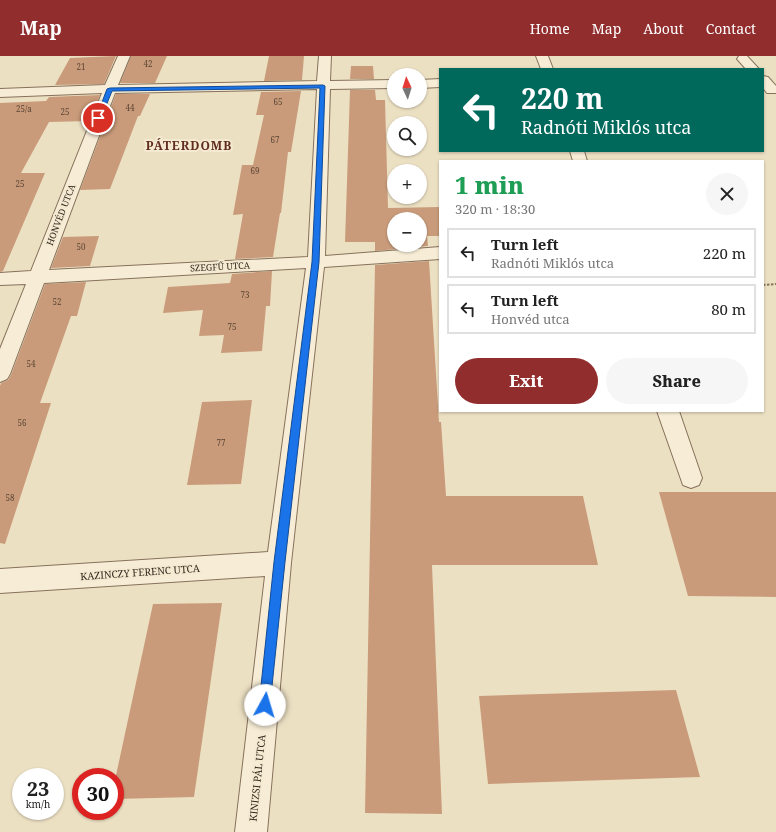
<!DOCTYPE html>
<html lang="en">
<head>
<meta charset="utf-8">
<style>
  :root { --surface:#fff; --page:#f6f6f6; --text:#222; --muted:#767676; --line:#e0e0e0; --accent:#922d2e }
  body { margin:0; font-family:"Noto Serif",serif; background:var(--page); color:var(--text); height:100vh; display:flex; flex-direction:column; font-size:15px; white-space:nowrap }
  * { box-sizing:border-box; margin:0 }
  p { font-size:13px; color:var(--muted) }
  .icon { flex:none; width:22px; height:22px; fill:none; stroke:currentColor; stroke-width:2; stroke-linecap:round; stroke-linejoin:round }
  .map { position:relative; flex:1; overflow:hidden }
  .side { position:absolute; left:439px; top:104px; width:325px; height:252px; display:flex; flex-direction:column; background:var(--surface); border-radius:0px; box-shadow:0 1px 3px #0004 }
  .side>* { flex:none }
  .top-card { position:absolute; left:439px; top:12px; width:325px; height:84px; border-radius:0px; box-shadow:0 1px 3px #0004; background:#00695c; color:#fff; overflow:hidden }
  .needle { width:26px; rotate:356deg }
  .tools { position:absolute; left:387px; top:12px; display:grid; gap:8px }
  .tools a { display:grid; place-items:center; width:40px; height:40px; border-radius:50%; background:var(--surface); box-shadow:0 1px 3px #0004; font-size:20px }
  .speed { position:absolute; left:12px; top:712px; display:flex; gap:8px; font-size:20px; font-weight:700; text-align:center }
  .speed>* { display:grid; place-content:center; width:52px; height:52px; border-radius:50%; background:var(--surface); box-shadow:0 1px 3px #0004; line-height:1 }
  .speed small { font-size:10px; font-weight:400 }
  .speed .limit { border:6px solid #d22; background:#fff; color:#111 }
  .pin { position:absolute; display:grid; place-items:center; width:34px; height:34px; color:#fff; margin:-17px; border:2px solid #fff; border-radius:50%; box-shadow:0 1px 4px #0007 }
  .me { position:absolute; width:44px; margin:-22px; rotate:6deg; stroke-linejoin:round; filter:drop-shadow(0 0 3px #0008) }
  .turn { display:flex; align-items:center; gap:14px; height:84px; padding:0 16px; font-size:18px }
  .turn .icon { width:52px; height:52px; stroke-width:2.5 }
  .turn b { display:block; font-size:28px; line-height:34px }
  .round { display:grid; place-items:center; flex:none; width:42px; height:42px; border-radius:21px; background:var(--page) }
  .head { display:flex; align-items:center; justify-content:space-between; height:68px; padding:0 16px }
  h1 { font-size:24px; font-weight:800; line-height:30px; color:#1e9e55 }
  .action { display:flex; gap:8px; margin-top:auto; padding:8px 16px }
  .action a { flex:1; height:46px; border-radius:24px; background:var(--accent); color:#fff; font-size:16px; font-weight:800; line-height:46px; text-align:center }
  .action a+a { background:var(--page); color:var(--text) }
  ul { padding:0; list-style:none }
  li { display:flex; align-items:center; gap:12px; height:50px; margin:0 8px 6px; padding:0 8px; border:2px solid var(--line); border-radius:0px }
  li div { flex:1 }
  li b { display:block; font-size:15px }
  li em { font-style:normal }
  header { display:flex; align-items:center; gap:24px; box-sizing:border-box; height:56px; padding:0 20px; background:var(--accent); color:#fff }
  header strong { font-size:19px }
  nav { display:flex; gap:22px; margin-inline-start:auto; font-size:14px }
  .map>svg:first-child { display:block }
</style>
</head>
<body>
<header>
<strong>Map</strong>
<nav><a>Home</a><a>Map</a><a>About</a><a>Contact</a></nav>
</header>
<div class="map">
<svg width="776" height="776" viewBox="0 0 776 776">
  <rect width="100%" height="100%" fill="#ece0c3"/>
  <!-- building -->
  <g fill="#c99b7a" fill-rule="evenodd">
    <path d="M116,0L104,28L55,29L70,2Z"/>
    <path d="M131,0H167L155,27H120Z"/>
    <path d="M269,0H304L302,24L264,25Z"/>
    <path d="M351,10H373L374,23H350Z"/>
    <path d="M350,34H375L376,44H385L388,152L440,151V180H427L428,190L375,195V186H345ZM394,163H420V189H394Z"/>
    <path d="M301,35L291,96H288L281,157H280L273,201L235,203L243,158L233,159L242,109H253L264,59H256L261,36Z"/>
    <path d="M116,38H150L140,60H138L110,133L80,134Z"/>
    <path d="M100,39L89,65L49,66L21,117H45L3,215L0,216V47L46,45L49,41Z"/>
    <path d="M99,180L90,210L51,212L63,181Z"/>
    <path d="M429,205L439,366H441L446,440H583L598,509H432L442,758L365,757L375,209Z"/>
    <path d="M272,215L270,250H266L262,295L221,297L224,279L199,280L203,254L163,257L168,231L230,227L232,218Z"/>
    <path d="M86,226L77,260H71L40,347H51L5,488L0,487V330L1,327L8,324L11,319L45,228Z"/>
    <path d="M252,344L241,428L187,429L202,346Z"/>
    <path d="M659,436H776V541L688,540Z"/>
    <path d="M222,547L194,741L115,743V724L153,548Z"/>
    <path d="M676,634L700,721L488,728L479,640Z"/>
  </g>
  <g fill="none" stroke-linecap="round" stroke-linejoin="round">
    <defs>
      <g id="minor">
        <path d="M118,0H130L118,29L317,25L319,0H331L330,25L394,24V32L330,33L325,200L440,191V203L324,211L291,507L267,776H235L265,520L0,537V513L268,496L306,212L44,227L10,318L7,323L0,326V293L26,228L0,229V217L31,215L102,37L0,41V33L105,29ZM317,33L308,201L49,214L115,37Z"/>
        <path d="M536,0H548L553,13H541Z"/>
        <path d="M739,0H747L759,13H746L737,3Z"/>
        <path d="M763,20L768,21L776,30V37H767L763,32Z"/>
        <path d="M440,23V31L420,32V24Z"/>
        <path d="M570,95H584L587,105H573Z"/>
        <path d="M657,355H679L702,422L699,429L691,432L683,429Z"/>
      </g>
    </defs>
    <!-- minor casing -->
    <use href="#minor" stroke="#86715b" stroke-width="2"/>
    <!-- path -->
    <path stroke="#86715b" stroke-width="2" stroke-dasharray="2.5 1.5" stroke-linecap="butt" d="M763,229L776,228"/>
    <!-- minor -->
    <use href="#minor" fill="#f7edd6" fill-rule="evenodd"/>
  </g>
  <!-- route -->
  <path fill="#1a73e8" stroke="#114b97" d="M323,29L325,30L319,206L285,506L270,649L269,653L265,655L260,653L259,649L274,506L312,206L320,32L112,35L101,62L98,64L96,62L107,33L110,32Z"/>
  <g text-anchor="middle" stroke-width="4" stroke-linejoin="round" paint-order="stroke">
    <!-- number labels -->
    <g font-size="8" fill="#5b4635">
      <text x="148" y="11">42</text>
      <text x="81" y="14">21</text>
      <text x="278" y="49">65</text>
      <text x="130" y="55">44</text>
      <text x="24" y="56">25/a</text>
      <text x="65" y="59">25</text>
      <text x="275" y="87">67</text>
      <text x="255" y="118">69</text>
      <text x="20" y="131">25</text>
      <text x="81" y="194">50</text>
      <text x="245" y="242">73</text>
      <text x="57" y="249">52</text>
      <text x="232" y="274">75</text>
      <text x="31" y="311">54</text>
      <text x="22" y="370">56</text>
      <text x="221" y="390">77</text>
      <text x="10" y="445">58</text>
    </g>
    <!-- far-street labels -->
    <g font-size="9" fill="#362a1e" stroke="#f4ead2">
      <text transform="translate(61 159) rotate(-69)" y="3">HONVÉD UTCA</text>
      <text transform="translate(220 211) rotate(-3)" y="3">SZEGFŰ UTCA</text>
    </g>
    <!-- street labels -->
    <g font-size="10" fill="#362a1e" stroke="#f4ead2">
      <text transform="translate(140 516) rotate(-4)" y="4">KAZINCZY FERENC UTCA</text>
      <text transform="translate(257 722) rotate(-84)" y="4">KINIZSI PÁL UTCA</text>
    </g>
    <!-- far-district labels -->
    <g font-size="12" font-weight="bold" letter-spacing="1" fill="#612d1f" stroke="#f4ead2">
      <text x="189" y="94">PÁTERDOMB</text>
    </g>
  </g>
</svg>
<div class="tools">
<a><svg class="needle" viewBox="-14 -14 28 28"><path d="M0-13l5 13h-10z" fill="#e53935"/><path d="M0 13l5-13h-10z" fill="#767676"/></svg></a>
<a><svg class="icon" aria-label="search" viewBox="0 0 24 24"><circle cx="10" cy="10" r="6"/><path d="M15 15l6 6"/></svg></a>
<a>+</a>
<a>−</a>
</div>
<div class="speed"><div>23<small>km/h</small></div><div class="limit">30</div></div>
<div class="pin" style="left:98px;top:62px;background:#d93025"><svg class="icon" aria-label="arrive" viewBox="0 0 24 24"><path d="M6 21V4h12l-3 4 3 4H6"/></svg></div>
<svg class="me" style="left:265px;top:649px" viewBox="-20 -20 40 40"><circle r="19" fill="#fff"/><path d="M0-13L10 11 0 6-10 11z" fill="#1a73e8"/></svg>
<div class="top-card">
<div class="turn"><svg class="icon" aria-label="left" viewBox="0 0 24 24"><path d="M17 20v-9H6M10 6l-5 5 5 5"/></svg><div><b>220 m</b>Radnóti Miklós utca</div></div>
</div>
<section class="side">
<div class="head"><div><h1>1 min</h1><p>320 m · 18:30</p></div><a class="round"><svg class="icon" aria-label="close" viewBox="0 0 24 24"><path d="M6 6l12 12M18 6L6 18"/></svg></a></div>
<ul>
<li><svg class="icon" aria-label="left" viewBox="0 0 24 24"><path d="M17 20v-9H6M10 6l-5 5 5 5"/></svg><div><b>Turn left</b><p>Radnóti Miklós utca</p></div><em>220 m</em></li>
<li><svg class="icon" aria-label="left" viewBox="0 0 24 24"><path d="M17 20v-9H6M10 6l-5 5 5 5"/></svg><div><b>Turn left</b><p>Honvéd utca</p></div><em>80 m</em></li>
</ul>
<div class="action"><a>Exit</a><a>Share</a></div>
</section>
</div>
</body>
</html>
